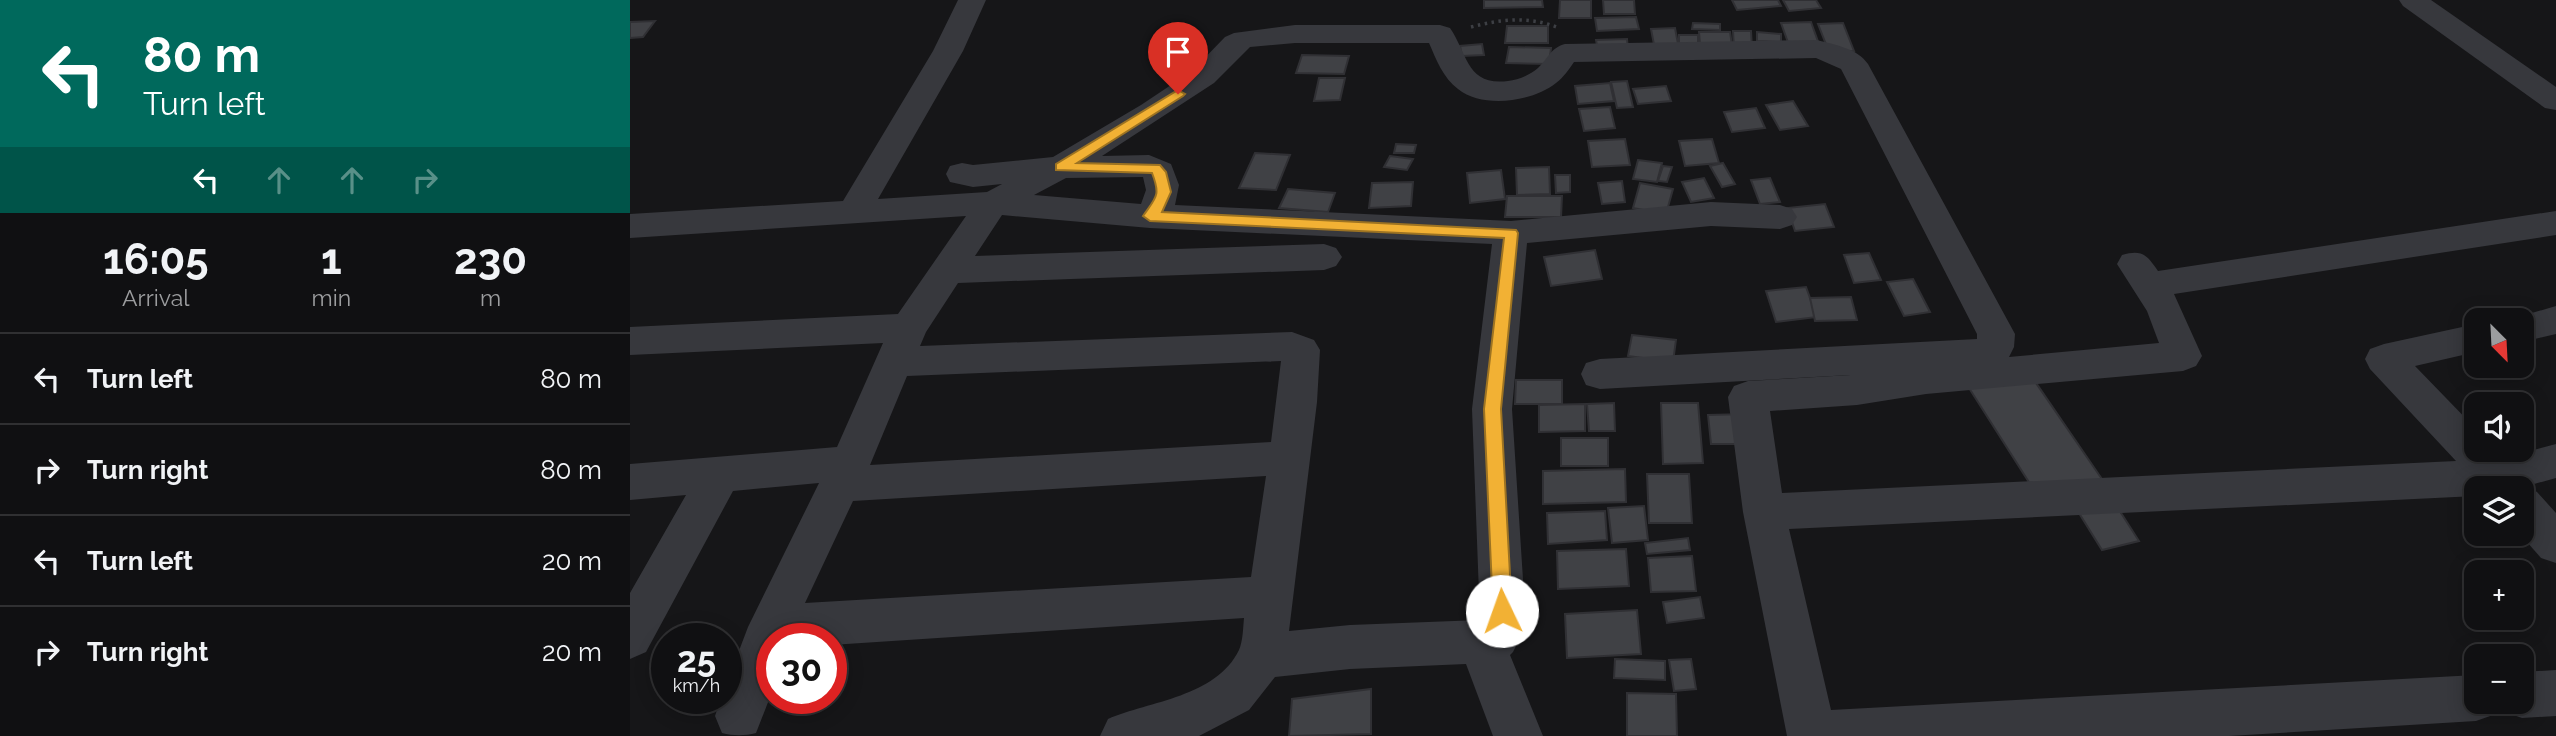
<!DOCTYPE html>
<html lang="en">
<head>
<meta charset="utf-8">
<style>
  :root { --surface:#101012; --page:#1e1e20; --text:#f1f3f6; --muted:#9c9d9f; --line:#303032 }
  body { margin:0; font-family:Raleway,sans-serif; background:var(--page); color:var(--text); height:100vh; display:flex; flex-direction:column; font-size:26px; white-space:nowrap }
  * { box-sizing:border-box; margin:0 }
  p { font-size:23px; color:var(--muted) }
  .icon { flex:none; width:38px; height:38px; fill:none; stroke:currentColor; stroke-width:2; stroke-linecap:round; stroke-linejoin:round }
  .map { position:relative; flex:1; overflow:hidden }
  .panel { display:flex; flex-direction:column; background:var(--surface); width:630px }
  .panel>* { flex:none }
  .top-card { background:#00695c; color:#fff; overflow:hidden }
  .needle { width:46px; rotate:156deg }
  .buttons { position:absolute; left:1834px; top:308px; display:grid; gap:14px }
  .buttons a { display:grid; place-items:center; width:70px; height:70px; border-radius:14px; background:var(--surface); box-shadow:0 4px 18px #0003,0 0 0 2px var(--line); font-size:35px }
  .speed { position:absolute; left:21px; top:623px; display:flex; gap:14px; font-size:35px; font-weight:700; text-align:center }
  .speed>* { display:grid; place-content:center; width:91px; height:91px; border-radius:50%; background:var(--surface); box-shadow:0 4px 18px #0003,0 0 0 2px var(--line); line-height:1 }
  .speed small { font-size:18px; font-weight:400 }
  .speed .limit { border:10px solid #d22; background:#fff; color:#111 }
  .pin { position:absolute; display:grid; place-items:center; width:60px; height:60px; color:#fff; margin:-72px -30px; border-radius:50% 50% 50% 0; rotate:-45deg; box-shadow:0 0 7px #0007 }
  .pin .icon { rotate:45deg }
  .me { position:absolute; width:77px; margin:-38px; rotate:357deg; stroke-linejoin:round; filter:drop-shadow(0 0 5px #0008) }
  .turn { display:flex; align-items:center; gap:24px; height:147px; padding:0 28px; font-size:32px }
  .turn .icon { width:91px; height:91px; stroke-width:2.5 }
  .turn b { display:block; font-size:49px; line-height:60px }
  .lanes { display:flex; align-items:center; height:66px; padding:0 28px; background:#0003; justify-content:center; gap:35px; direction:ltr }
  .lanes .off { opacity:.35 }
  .eta { display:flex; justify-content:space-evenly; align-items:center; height:119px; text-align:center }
  .eta b { font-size:42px; font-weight:700; line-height:49px }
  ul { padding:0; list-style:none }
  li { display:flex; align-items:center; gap:21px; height:91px; padding:0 28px; border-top:2px solid var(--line) }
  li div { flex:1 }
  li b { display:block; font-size:26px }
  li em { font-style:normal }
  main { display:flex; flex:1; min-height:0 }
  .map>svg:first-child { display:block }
</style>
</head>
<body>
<main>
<section class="panel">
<div class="top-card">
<div class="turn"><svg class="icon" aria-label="left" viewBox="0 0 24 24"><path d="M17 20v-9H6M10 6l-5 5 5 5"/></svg><div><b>80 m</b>Turn left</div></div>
<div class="lanes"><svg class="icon" aria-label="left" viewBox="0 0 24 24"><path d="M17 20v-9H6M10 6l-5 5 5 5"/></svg><svg class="icon off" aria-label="ahead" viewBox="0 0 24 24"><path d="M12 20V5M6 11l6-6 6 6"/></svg><svg class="icon off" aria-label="ahead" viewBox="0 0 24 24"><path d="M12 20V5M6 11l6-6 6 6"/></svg><svg class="icon off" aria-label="right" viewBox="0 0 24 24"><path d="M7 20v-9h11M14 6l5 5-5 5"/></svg></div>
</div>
<div class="eta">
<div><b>16:05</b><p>Arrival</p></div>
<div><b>1</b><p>min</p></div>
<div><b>230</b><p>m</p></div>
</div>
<ul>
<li><svg class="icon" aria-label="left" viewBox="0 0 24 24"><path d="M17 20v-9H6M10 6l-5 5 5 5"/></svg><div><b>Turn left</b></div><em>80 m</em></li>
<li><svg class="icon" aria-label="right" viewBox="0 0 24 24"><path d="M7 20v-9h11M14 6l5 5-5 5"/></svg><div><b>Turn right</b></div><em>80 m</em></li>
<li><svg class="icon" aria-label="left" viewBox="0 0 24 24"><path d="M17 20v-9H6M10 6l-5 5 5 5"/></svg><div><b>Turn left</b></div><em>20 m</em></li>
<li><svg class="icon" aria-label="right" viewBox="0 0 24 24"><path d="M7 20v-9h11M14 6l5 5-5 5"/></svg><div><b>Turn right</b></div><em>20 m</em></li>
</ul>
</section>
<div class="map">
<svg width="1926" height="736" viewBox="0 0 1926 736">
  <rect width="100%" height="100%" fill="#161618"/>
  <!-- building -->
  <g fill="#404145" stroke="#303034" stroke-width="2">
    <path d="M854,0H912L913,7L854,8Z"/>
    <path d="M930,0H961V18H929Z"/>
    <path d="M973,0H1004L1005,14H974Z"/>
    <path d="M1102,0H1148L1151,6L1107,10Z"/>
    <path d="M1153,0H1186L1191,8L1159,11Z"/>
    <path d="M1006,17L1009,29L967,31L965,18Z"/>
    <path d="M25,21L13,37L0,38V22Z"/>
    <path d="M1181,22L1190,47L1160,48L1151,23Z"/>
    <path d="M1063,23L1090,24V30L1062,29Z"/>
    <path d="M1213,23L1224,51L1199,52L1188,24Z"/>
    <path d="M877,26H918V43H875Z"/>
    <path d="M1045,28L1049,49L1025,50L1021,29Z"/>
    <path d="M1103,31H1121L1122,48H1104Z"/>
    <path d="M1069,32H1100L1102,45H1070Z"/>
    <path d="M1127,32L1151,34V42L1127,41Z"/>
    <rect x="1049" y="35" width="19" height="15"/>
    <path d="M997,39L998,50L968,51L966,40Z"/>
    <path d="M852,44L854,55L832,56L830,46Z"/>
    <path d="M879,47L921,48L919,64L876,63Z"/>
    <path d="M672,55L719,56L714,74L666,73Z"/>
    <path d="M689,78H715L710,100L684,101Z"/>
    <path d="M997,81L1003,107L987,108L981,82Z"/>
    <path d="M980,83L984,101L948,104L945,86Z"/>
    <path d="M1036,86L1041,101L1008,104L1003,89Z"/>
    <path d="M1163,101L1178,126L1150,130L1136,105Z"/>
    <path d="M980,107L985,128L954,131L949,109Z"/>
    <path d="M1126,108L1135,128L1102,132L1094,112Z"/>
    <path d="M995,139L1000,165L962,167L958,141Z"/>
    <path d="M1082,139L1089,163L1055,166L1049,141Z"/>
    <path d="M766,144L786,145L784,153H764Z"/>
    <path d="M625,153L660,155L646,190L609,188Z"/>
    <path d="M760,156L783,159L777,170L754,167Z"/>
    <path d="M1008,160L1032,163L1027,182L1003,179Z"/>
    <path d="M1093,163L1105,184L1092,187L1080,166Z"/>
    <path d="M1033,166L1042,167L1037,182L1028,181Z"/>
    <path d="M919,167L920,194L887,195L886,168Z"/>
    <path d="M871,170L875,199L840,203L837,173Z"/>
    <path d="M925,175H940V192L926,193Z"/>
    <path d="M1074,178L1084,198L1061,202L1052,182Z"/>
    <path d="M1140,178L1150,202L1130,204L1121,180Z"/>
    <path d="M992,181L995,202L972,204L968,183Z"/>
    <path d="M783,182L781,206L739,208L742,183Z"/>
    <path d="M1010,183L1043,189L1036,214L1003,208Z"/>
    <path d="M658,189L705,193L698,212L649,208Z"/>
    <path d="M877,196H932L931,217H875Z"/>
    <path d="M1195,204L1204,227L1165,231L1157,208Z"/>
    <path d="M965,250L972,279L921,286L914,257Z"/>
    <path d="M1239,253L1251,280L1224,283L1214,255Z"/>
    <path d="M1283,279L1300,312L1274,316L1257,282Z"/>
    <path d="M1176,287L1187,317L1146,322L1136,291Z"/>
    <path d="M1221,297L1227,320L1185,321L1180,298Z"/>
    <path d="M1002,335L1046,340L1043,362L998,356Z"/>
    <path d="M1393,364L1474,482L1409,498L1332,377Z"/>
    <path d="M886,380H932V404H885Z"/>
    <path d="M984,403L985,431H959L957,404Z"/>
    <path d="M1031,403H1068L1073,463L1033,464Z"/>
    <path d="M955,404V431L909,432V405Z"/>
    <path d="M1118,414L1121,444H1081L1078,415Z"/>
    <rect x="931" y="438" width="47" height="28"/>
    <path d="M995,469L996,502L913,504V471Z"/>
    <path d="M1017,474H1059L1062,523H1019Z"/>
    <path d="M1475,488L1509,541L1472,550L1439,497Z"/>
    <path d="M1014,506L1018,540L982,543L978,508Z"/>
    <path d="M975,511L977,540L918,544L917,513Z"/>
    <path d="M1058,538L1060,550L1017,554L1015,543Z"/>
    <path d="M996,549L999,586L928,589L927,551Z"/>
    <path d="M1062,556L1066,591L1021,592L1018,558Z"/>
    <path d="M1070,597L1074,618L1037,623L1033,602Z"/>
    <path d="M1007,610L1011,654L937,658L935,614Z"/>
    <path d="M985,659L1035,661V680L984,678Z"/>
    <path d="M1061,659L1066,689L1044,691L1039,660Z"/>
    <path d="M741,689V734L659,736L662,699Z"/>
    <path d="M997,693L1046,694L1047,736H997Z"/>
  </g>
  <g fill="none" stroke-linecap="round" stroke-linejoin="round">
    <!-- path -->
    <path stroke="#3d3f44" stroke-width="3.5" stroke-dasharray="2.5 4.5" stroke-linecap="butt" d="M841,27C871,19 900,16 929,28"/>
    <!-- minor -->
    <g fill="#37383d" fill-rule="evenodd">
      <path d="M328,0H356L333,51L248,199L357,192L372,184L343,187L320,182L316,174L320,166L332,163L343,165L423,157L511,105L562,71L595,37L604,33L665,25H810L820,28C838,54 836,86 878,81C888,80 900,75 908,68C918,59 920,48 935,44L1187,40C1205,45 1227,48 1238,64L1385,334L1384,347L1379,357L1529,343L1517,311L1487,264L1492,255C1512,249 1517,255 1528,271L1926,211V235L1544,294L1572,356L1566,366L1553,371L1296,394L1227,405L1140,411L1152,493L1826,461L1740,369L1735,359L1740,349L1754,344L1846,324V352L1785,366L1846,429V450H1867L1874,458L1926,444V478L1897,486L1907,492L1926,513V563L1911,558L1890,534L1892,488H1846V496L1159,529L1201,710L1846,675V702H1869L1863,715L1846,721L1599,736H1157L1113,512L1098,397L1104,386L1118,381L1221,375L970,389L956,385L951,374L956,363L970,359L1347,339V334L1211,69L1186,58L944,62C939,69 934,77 926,83C902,102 853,109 828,89C813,78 806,59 799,43H665L620,47L584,83L472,156L519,155L541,164L549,185L545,205L881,221L1081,202L1150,205L1162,209L1167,217L1162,225L1150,229L1081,226L897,243L882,409L896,626L883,652L880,655L913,736H863L836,664L720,669L645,677L619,710L569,736H470L478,719C520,701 586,697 609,650C613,641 613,628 614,618L201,645V639H142V692L126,733C115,736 103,736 92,733L85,716L91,698H96V685L118,627L189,483L103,491L16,652L0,659V593L56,495L0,500V464L207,447L253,343L0,355V327L268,314L336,216L0,238V214L213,201L303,51ZM436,178L513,177L516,190L511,204L404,195ZM372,215L520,228L862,244L842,409L850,620L720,625L659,631L687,402L690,350L684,340L662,332L290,346L296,332L328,283L694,270L706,266L712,257L706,248L694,244L345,256ZM651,361L641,442L240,465L277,376ZM636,476L621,577L175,603L223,501Z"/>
      <path d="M1769,0H1801L1926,87V110L1915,108L1773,6Z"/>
      <path d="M1926,306V334L1892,342V320H1878Z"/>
      <path d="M1926,670V716L1892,718L1875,712L1871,702H1892V672Z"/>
    </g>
  </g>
  <!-- route -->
  <path fill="#f2b134" stroke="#9d7322" stroke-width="2" d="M548,90L555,94L553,96L447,163L530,165L536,172L541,192L532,212L886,230L888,233L871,409L882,611L879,618L872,620L866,618L863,611L854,409L874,238L520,221L513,216C526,197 531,196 522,173L426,170V164Z"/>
</svg>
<div class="buttons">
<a><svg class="needle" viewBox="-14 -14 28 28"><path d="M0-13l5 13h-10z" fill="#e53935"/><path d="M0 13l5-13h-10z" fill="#9c9d9f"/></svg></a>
<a><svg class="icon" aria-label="sound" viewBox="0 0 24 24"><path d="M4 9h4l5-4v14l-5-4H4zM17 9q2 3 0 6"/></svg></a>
<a><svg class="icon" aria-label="layers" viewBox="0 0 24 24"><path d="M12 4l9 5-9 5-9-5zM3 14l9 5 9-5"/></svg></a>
<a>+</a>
<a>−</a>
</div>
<div class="speed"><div>25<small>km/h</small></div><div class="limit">30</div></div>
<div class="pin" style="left:548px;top:94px;background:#d93025"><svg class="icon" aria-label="arrive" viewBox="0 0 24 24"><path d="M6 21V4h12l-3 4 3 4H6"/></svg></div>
<svg class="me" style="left:872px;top:611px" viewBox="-20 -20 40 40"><circle r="19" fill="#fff"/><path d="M0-13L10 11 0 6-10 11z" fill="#f2b134"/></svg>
</div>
</main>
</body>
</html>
